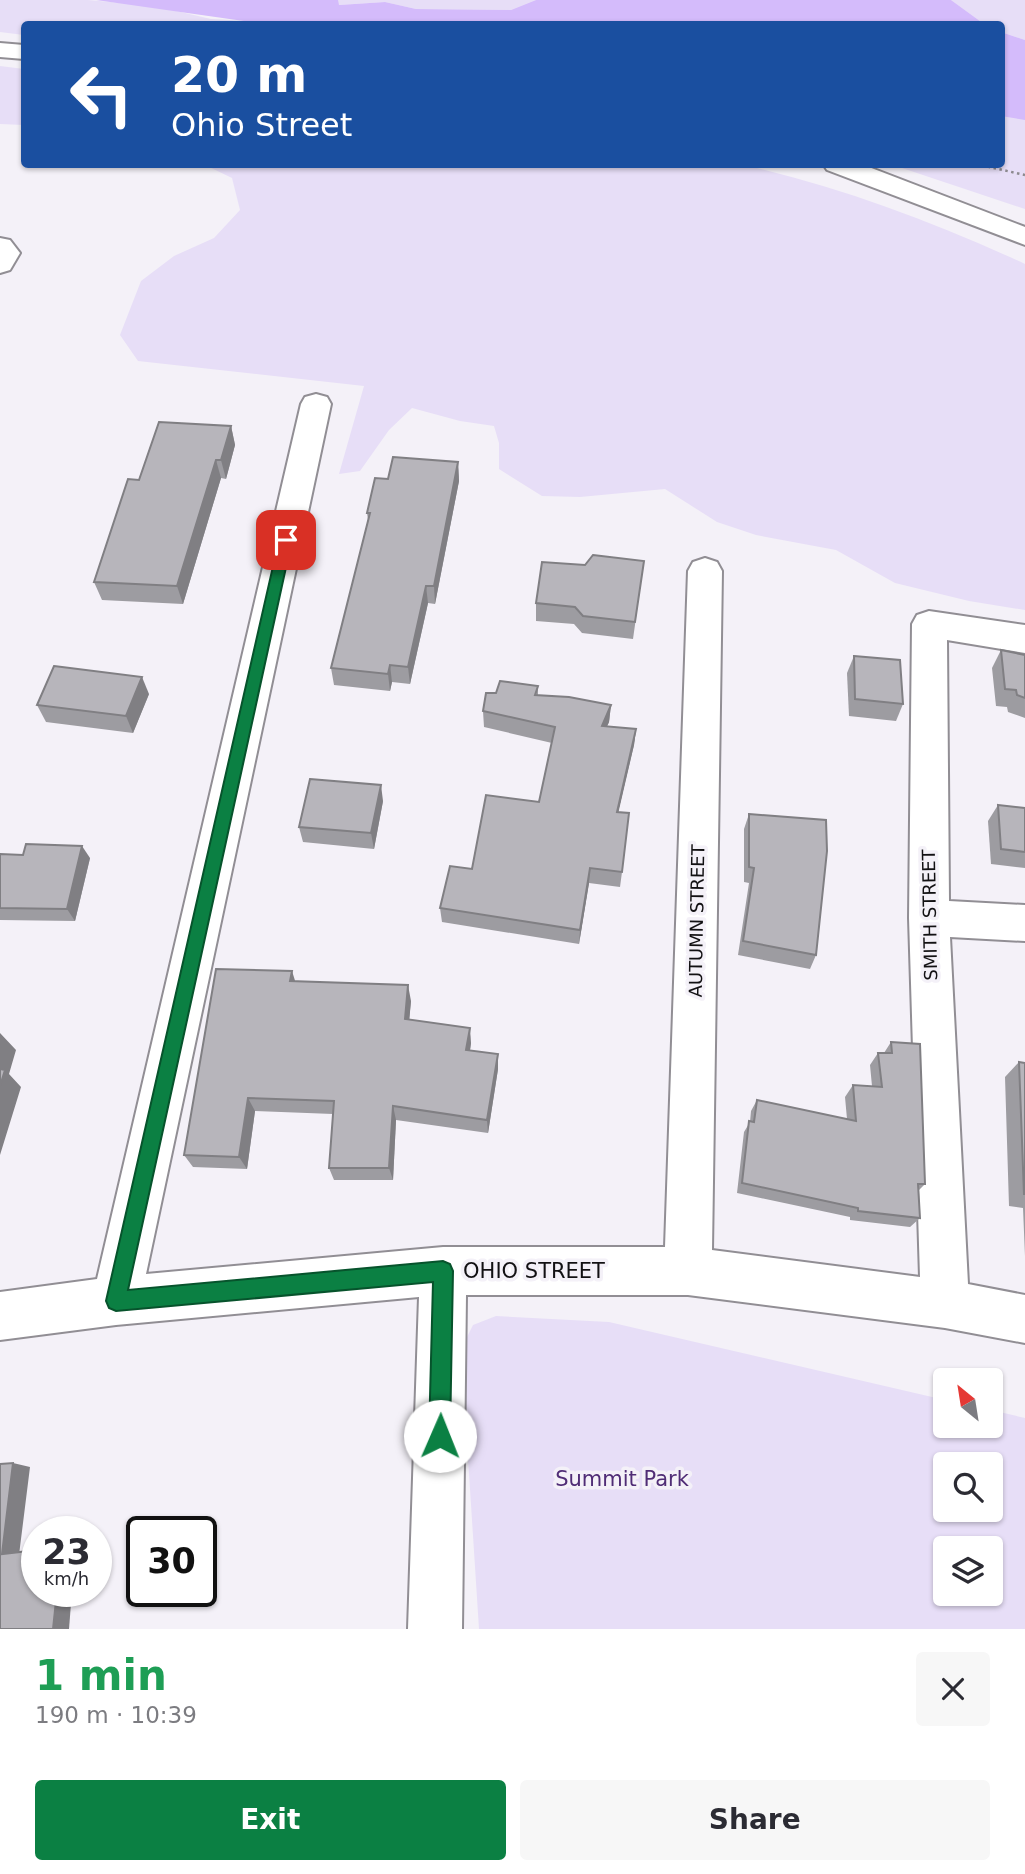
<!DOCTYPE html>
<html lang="en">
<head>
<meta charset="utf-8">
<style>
  :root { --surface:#fff; --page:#f7f7f7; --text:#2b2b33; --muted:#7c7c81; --accent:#0b8043 }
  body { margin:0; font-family:"DejaVu Sans",sans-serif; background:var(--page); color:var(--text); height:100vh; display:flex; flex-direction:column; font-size:26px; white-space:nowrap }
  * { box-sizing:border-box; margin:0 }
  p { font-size:23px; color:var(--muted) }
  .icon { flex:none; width:38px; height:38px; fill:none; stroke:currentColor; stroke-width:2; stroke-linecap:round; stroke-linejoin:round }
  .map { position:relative; height:1629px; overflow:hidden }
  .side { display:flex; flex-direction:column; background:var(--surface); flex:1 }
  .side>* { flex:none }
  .banner { position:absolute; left:21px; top:21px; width:984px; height:147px; border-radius:7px; box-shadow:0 2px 5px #0004; background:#1a4fa0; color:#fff; overflow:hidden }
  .needle { width:46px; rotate:330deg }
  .fabs { position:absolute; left:933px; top:1368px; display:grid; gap:14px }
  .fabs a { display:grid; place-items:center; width:70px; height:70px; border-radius:7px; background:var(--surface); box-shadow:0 2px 5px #0004; font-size:35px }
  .speed { position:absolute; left:21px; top:1516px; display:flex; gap:14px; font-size:35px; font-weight:700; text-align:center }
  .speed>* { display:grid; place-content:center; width:91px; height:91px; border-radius:50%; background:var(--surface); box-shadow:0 2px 5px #0004; line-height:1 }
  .speed small { font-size:18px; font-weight:400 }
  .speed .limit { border:4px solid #111; border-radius:10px; background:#fff; color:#111 }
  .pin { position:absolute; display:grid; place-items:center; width:60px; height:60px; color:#fff; margin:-30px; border-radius:14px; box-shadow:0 4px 10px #0006 }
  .me { position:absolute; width:77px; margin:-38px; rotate:1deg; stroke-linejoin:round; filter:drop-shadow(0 0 5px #0008) }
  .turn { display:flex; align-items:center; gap:24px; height:147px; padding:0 35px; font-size:32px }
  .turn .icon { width:91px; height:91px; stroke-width:2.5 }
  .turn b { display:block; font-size:49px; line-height:60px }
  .round { display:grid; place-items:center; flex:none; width:74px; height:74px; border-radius:7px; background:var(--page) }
  .overview { display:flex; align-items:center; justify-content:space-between; height:119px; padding:0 35px }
  h1 { font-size:42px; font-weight:600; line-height:52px; color:#1e9e55 }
  .action { display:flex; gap:14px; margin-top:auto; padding:14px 35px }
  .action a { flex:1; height:80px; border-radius:7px; background:var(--accent); color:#fff; font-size:28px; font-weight:600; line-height:80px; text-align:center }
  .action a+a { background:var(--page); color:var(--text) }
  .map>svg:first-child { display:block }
</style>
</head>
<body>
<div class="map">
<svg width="1025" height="1629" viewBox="0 0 1025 1629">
  <rect width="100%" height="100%" fill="#f4f1f8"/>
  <!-- green -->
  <g fill="#e7def7" fill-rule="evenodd">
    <path d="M0,0H88L155,6L211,19L303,24H24V35L0,32Z"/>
    <path d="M338,0H536L511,10L416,9L385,2L338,5Z"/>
    <path d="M951,0H1025V40L1001,32V24H984Z"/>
    <path d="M0,66L24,69V125L0,124Z"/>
    <path d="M1001,109L1025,112V209L893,165L1001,164Z"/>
    <path d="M744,165C841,187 934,222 1025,264V610L969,601L895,583L836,550L756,535L717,522L665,489L580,497L542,496L499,469V443L494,426L460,421L412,408L389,430L360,471L339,474L364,386L138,361L120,335L141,281L174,256L214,238L240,210L232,178L205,165Z"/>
    <path d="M496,1316L609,1322L945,1400V1426H990L991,1410L1025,1418V1629H479L461,1349L473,1325ZM945,1465H990V1510H945ZM945,1549H990V1594H945Z"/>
  </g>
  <!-- water -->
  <g fill="#d4bbfb">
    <path d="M96,0H338L339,5L385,2L416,9L511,10L536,0H951L984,24H264Z"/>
    <path d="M1001,32L1025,40V120L1001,116Z"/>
  </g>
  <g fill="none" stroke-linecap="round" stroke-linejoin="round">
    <defs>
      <g id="minor">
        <path d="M0,43L24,45V59L0,57Z"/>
        <path d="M823,164H861L1025,227V245L827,170Z"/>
        <path d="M0,238L10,240L20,253L10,270L0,273Z"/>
        <path d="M316,394L327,397L331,404L146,1274L443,1247H665L688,571L693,562L705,558L717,562L722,571L712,1250L920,1277L909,918L912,624L917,615L929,611L1025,625V653L947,640L949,901L1025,905V941L950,937L968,1284L1025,1295V1343L945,1328L688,1295H466L462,1629H408L419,1297L116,1325L0,1340V1292L97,1279L301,404L305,397Z"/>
      </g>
    </defs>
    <!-- minor casing -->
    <use href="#minor" stroke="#918e94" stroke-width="4"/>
    <!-- path -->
    <path stroke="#8d8a8f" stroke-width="2.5" stroke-dasharray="2.5 3.5" stroke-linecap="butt" d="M976,164L1025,175"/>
    <!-- minor -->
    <use href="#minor" fill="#fff" fill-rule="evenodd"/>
  </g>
  <!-- wall -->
  <g fill="#9d9ca1">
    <path d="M231,426L235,445L226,479L221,478L183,604L102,600L94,582L139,480Z"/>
    <path d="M458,462L459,481L435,604L428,603L410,684L392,682L390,691L334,685L331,668L368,520L367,513L388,479Z"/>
    <path d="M644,561L633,639L582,633L574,624L536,621V603L585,565Z"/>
    <path d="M1001,650L1025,655V718L1008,712L1007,707L996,706L992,668Z"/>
    <path d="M854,656L903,704L896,721L849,716L847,673Z"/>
    <path d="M538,686V695L611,705L609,722L607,726L636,729L634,745L618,812L622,872L620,887L589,883L579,944L442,922L440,908L472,869L539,802L552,743L484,727L483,711L496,693Z"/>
    <path d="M149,694L133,733L46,722L37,705Z"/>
    <path d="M383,801L374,849L303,842L299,827Z"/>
    <path d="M998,805L1025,808V868L991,864L988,821Z"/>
    <path d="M749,814L816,955L810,969L738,955L749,883L744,882V829Z"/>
    <path d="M0,854L90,858L75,921L0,920Z"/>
    <path d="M295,981L411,1001L409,1020L471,1043L470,1050L498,1069L488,1133L396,1120L393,1180H334L329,1168L333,1114L255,1111L247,1169L193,1167L184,1155Z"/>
    <path d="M891,1042L925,1184L919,1190L920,1218L910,1227L850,1220V1217L737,1193L744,1132L750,1122L751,1111L757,1100L847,1119L845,1097L853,1085L872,1086L870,1065L878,1053H884Z"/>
    <path d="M1019,1062L1025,1063V1256L1023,1208L1009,1206L1005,1077Z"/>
  </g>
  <!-- shaded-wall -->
  <g fill="#807f83">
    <path d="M231,426L235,445L226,479L221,460Z"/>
    <path d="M216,460L221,478L183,604L177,586Z"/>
    <path d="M458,462L459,481L435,604L434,586Z"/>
    <path d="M426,586L428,603L410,684L408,667Z"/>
    <path d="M390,665L392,682L390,691L388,674Z"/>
    <path d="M142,677L149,694L133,733L126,716Z"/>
    <path d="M611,705L609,722L600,742L602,726Z"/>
    <path d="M636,729L634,745L615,827L617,812Z"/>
    <path d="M381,785L383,801L374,849L371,833Z"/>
    <path d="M82,846L90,858L75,921L67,909Z"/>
    <path d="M590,868L589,883L579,944L580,930Z"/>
    <path d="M292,971L297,987L290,981Z"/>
    <path d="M408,985L411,1001L408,1034L405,1019Z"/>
    <path d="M470,1028L471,1043L468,1064L466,1050Z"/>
    <path d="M0,1033L16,1050L9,1074L21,1087L0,1155Z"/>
    <path d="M498,1054V1069L488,1133L487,1120Z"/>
    <path d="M248,1098L255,1111L247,1169L239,1157Z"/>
    <path d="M393,1106L396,1120L393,1180L389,1168Z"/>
    <path d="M13,1463L30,1467L19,1555L2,1554Z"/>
    <path d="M29,1551L37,1552V1577L26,1576Z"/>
    <path d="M57,1591H72L69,1629H53Z"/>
  </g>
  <!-- building -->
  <g fill="#b7b5bb" stroke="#807f83" stroke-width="2">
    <path d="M159,422L231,426L221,460H216L177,586L94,582L128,479L139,480Z"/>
    <path d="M393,457L458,462L434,586H426L408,667L390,665L388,674L331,668L370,513H367L375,478L388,479Z"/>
    <path d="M593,555L644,561L635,622L583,616L575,607L536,603L542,562L585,565Z"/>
    <path d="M1001,650L1025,655V698L1017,695L1016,690L1005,689Z"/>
    <path d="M854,656L900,660L903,704L855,699Z"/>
    <path d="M54,666L142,677L126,716L37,705Z"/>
    <path d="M500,681L538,686L535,695L569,697L611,705L602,726L636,729L617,812L629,813L622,872L590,868L580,930L440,908L450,866L472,869L486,795L539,802L555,727L483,711L486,693H496Z"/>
    <path d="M310,779L381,785L371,833L299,827Z"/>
    <path d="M998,805L1025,808V852L1001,849Z"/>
    <path d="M749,814L826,820L827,851L816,955L743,941L754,868L749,867Z"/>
    <path d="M26,844L82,846L67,909L0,908V854L23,855Z"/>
    <path d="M216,969L292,971L290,981L408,985L405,1019L470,1028L466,1050L498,1054L487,1120L393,1106L389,1168H329L334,1101L248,1098L239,1157L184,1155Z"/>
    <path d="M891,1042L920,1044L925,1184H918L920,1218L858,1211V1208L742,1183L749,1121L754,1122L757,1100L856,1121L853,1085L882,1087L878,1053H892Z"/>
    <path d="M1019,1062L1025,1063V1194H1024Z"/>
    <path d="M0,1069L5,1070L0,1086Z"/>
    <path d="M13,1463L2,1554L29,1551L26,1576L37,1575V1591H57L53,1629H0V1464Z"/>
  </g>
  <!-- route -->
  <path fill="#0b8043" stroke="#07532c" stroke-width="2" d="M286,535L292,540L128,1290L443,1261L450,1264L453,1271L450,1436L447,1443L440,1446L432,1443L429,1436L433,1282L116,1311L109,1308L106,1301L279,540Z"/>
  <g text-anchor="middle" stroke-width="7" stroke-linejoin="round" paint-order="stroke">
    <!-- street labels -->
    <g font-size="18" fill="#121113" stroke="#f4f1f8">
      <text transform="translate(930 915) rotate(-91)" y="6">SMITH STREET</text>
      <text transform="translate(697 921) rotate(-89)" y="6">AUTUMN STREET</text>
    </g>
    <!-- near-street labels -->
    <g font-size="21" fill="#121113" stroke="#f4f1f8">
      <text x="534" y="1278">OHIO STREET</text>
    </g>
    <!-- near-park labels -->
    <g font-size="21" fill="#502d76" stroke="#f4f1f8">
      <text x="622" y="1486">Summit Park</text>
    </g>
  </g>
</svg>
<div class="fabs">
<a><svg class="needle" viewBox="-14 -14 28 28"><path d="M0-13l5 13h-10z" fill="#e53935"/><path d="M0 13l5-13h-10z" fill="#7c7c81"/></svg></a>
<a><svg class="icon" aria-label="search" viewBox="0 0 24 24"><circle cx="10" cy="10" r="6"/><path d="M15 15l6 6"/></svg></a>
<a><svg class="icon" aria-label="layers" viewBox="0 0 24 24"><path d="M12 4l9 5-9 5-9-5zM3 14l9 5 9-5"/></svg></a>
</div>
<div class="speed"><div>23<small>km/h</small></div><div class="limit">30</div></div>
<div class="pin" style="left:286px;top:540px;background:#d93025"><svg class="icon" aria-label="arrive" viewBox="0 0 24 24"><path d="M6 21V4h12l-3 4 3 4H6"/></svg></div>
<svg class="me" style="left:440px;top:1436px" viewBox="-20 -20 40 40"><circle r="19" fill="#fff"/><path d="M0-13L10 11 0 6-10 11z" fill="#0b8043"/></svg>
<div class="banner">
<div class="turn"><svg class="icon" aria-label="left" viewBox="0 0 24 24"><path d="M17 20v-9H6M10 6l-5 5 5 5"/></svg><div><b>20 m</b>Ohio Street</div></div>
</div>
</div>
<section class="side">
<div class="overview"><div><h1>1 min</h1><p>190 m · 10:39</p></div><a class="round"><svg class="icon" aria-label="close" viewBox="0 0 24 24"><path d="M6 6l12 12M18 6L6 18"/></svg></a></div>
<div class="action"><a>Exit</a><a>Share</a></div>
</section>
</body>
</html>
